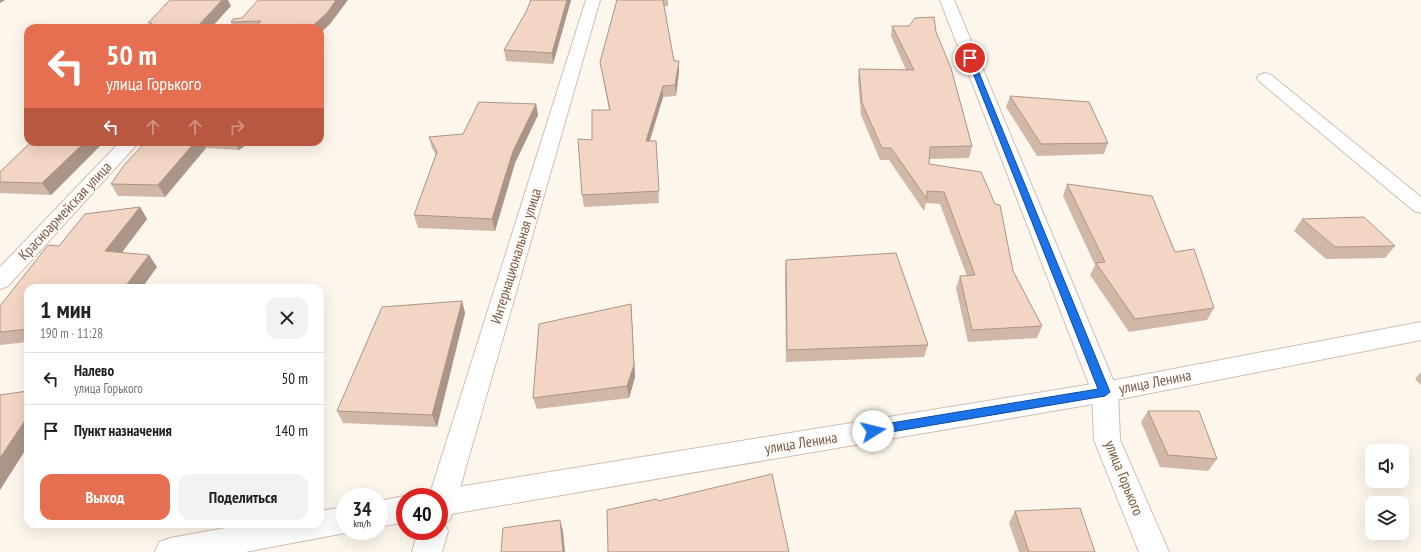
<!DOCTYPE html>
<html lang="ru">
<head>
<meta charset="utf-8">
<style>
  :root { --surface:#fff; --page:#f2f2f2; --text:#202124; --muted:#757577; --line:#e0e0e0; --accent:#e76f51 }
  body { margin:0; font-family:"PT Sans Narrow",sans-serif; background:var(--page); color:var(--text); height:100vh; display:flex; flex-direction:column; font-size:15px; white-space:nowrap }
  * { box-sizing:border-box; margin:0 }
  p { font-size:13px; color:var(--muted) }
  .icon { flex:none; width:22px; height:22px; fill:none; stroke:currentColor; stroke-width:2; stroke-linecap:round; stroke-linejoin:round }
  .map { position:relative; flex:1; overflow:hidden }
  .sheet { position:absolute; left:24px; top:284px; width:300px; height:244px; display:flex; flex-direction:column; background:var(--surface); border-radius:12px; box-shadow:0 4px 16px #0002 }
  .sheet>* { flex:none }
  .top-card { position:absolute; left:24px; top:24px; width:300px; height:122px; border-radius:12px; box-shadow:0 4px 16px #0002; background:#e76f51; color:#fff; overflow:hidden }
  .buttons { position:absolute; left:1365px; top:444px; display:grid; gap:8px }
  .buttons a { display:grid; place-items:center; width:44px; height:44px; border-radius:8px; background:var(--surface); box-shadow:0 4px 16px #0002; font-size:20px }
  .speed { position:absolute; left:336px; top:488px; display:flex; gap:8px; font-size:20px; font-weight:700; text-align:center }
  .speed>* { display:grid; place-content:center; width:52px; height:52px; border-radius:50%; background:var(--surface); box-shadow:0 4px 16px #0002; line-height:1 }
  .speed small { font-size:10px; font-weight:400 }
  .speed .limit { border:6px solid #d22; background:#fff; color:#111 }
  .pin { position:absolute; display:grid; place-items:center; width:34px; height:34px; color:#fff; margin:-17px; border:2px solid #fff; border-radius:50%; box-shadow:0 1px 4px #0007 }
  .me { position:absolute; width:44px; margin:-22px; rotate:81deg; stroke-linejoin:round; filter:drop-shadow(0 0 3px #0008) }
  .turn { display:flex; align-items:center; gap:14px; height:84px; padding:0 16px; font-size:18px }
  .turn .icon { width:52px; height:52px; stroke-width:2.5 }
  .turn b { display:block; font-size:28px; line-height:34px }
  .lanes { display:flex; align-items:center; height:38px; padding:0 16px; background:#0003; justify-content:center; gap:20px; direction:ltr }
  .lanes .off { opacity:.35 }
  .round { display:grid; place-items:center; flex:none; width:42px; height:42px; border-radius:12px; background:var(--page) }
  .head { display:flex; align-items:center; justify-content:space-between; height:68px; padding:0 16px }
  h1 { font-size:24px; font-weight:700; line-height:30px }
  .action { display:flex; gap:8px; margin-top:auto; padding:8px 16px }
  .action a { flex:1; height:46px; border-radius:12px; background:var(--accent); color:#fff; font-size:16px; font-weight:700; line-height:46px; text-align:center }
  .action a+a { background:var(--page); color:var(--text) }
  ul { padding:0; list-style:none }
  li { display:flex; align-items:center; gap:12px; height:52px; padding:0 16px; border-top:1px solid var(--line) }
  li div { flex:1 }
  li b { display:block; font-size:15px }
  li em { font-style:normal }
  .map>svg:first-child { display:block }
</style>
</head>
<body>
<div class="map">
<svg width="1421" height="552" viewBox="0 0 1421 552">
  <rect width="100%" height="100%" fill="#fdf6ec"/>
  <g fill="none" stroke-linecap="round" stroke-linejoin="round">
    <defs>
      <g id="minor">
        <path d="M586,0H600L453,512L449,521L444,523L448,531L442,552H412L418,531H439V497H429Z"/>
        <path d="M940,0H954L1118,392L1120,440L1169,552H1139L1094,440L1092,392Z"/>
        <path d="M1265,73L1271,75L1421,197V213L1414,211L1259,81L1257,78L1259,75Z"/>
        <path d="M120,142H139L8,286L0,289V267Z"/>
      </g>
      <g id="tertiary">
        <path d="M1421,322V340L1105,402L439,516V497H428L429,494L439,490L1105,382Z"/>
        <path d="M405,496L408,497H405V522L379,527V501Z"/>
        <path d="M345,507V531H351L345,533L245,552H155L159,542L170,538L248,524H320V511Z"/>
      </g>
    </defs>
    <!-- minor casing -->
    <use href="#minor" stroke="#d1beb0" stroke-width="2"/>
    <!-- tertiary casing -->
    <use href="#tertiary" stroke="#d1beb0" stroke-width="2"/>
    <!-- minor -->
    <use href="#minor" fill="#fff" fill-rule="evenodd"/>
    <!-- tertiary -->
    <use href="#tertiary" fill="#fff" fill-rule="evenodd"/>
  </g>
  <!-- wall -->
  <g fill="#d1b7a8">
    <path d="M531,0H571L553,64L506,61L504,50L526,12Z"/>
    <path d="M617,0H668V6H664L674,61L679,72L676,96L663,97L650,141H656L659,203L584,207L582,195L592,140L609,110L602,73L600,62Z"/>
    <path d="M233,19L330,24L320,33V28H234L231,22Z"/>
    <path d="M892,26L936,32L972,146L969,158L929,159V164L1013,271L1042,326L1037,338L968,342L956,288L960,276H967L940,204L926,203L924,211L889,160H880L861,115L858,80L859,69L906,70L891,36Z"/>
    <path d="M1010,96L1108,143L1104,154L1037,156L1006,107Z"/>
    <path d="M536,104L538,115L515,163L495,231L418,228L414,215L436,155L432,148L429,137L463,134Z"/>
    <path d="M31,142H104L51,195L0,193V172Z"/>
    <path d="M154,142H250L239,150L206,148L165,197L118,196L111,184L153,144Z"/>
    <path d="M1067,184L1175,252L1214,308L1207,320L1129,332L1090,275L1095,265L1063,196Z"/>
    <path d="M140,207L147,219L122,252L157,267L28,288V342L0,345V306L59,246Z"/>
    <path d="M1302,219L1395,246L1385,258L1326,259L1294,231Z"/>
    <path d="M786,260L928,345L924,357L786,362L785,272Z"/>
    <path d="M462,301L465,313L437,427L343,423L337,411Z"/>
    <path d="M631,304L635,377L629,398L537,409L533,398Z"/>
    <path d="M1421,372V385L1415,379Z"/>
    <path d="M1148,411L1217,459L1208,471L1160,467L1141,422Z"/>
    <path d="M1015,511L1095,552H1019L1009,523Z"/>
  </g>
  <!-- shaded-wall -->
  <g fill="#aa9588">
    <path d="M0,0H5L0,3Z"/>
    <path d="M222,0H228L231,6L211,28H196Z"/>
    <path d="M336,0H348L330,24L320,33V28H310Z"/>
    <path d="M567,0H571L553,64L552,53Z"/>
    <path d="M679,61V72L676,96L675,85Z"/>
    <path d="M663,86V97L646,152V141Z"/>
    <path d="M536,104L538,115L515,163L495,231L492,219L513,151Z"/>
    <path d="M85,142H104L51,195L42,183Z"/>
    <path d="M195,142H202L206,148L165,197L158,185Z"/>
    <path d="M235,142H250L239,150Z"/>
    <path d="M140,207L147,219L114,263L105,251Z"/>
    <path d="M149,255L157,267L142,288H124Z"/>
    <path d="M462,301L465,313L437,427L432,415Z"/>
    <path d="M631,304L635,377L629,398L627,386Z"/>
    <path d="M28,416V446L0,490V458Z"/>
    <path d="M560,520L563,531L565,552H563Z"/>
  </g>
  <!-- building -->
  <g fill="#f3d5c3" stroke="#aa9588">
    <path d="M170,0H222L196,28H147L152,23H148Z"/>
    <path d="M258,0H336L327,13L310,28H254L261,21L231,22L233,19L242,18Z"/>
    <path d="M531,0H567L552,53L504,50L526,12Z"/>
    <path d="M617,0H663L674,61H679L675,85L663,86L646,141H656L659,191L582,195L578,139L592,140V110H610L600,62Z"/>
    <path d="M934,17L936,32L951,68L972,146L930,147L929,164L981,172L995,204L1000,205L1013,271L1042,326L972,330L960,276L975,275L944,192L927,191V199L891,148H882L862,103L859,69L914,70L892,26H909L915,18Z"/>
    <path d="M1010,96L1089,102L1108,143L1041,144Z"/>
    <path d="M479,102L536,104L513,151L492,219L414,215L437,152L429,137L463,134Z"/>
    <path d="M31,142H85L42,183L0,182V172Z"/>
    <path d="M154,142H195L158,185L111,184L125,164L144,144H153Z"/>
    <path d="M1067,184L1152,196L1175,252L1194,249L1214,308L1135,319L1096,263L1105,262Z"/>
    <path d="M140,207L105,251L149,255L124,288H28V329L0,332V306L48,245L59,246L85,214Z"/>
    <path d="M1364,217L1395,246L1335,247L1302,219Z"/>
    <path d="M896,253L928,345L787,350L786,260Z"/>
    <path d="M462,301L432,415L337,411L382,307Z"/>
    <path d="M631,304L634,365L627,386L533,398L539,324Z"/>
    <path d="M28,391V416L0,458V395Z"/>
    <path d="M1148,411H1199L1217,459L1168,455Z"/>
    <path d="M772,474L789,552H608L607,510L657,499L658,501Z"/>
    <path d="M1080,508L1095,552H1029L1015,511Z"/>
    <path d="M560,520L563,552H501L503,528Z"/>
  </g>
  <!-- route -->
  <path fill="#1a73e8" stroke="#114b97" d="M970,56L973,58L1110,392L1105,396L873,435L870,434L868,431L870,427L873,426L1098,389L967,58Z"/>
  <g text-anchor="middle" stroke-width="3" stroke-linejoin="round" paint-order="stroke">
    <!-- street labels -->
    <g font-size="15" fill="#7a5c4d" stroke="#fffaf3">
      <text transform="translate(65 211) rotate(-47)" y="5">Красноармейская улица</text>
      <text transform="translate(516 256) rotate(-73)" y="5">Интернациональная улица</text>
      <text transform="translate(1155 382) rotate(-11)" y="5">улица Ленина</text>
      <text transform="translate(801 443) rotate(-9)" y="5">улица Ленина</text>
      <text transform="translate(1124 478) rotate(68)" y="5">улица Горького</text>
    </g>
  </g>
</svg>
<div class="buttons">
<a><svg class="icon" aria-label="sound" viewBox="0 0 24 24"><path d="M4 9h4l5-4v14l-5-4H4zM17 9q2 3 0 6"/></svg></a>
<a><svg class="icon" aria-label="layers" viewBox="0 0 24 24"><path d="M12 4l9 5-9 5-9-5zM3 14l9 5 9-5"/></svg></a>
</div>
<div class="speed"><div>34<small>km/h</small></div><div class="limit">40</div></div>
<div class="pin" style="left:970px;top:58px;background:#d93025"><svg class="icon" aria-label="arrive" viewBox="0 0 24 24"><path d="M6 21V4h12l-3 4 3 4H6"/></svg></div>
<svg class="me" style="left:873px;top:431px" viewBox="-20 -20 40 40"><circle r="19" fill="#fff"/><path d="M0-13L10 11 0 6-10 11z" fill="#1a73e8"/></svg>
<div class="top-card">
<div class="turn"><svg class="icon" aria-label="left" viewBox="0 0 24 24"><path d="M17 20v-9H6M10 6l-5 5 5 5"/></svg><div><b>50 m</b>улица Горького</div></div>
<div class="lanes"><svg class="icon" aria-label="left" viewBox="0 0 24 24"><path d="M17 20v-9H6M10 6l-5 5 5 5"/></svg><svg class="icon off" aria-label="ahead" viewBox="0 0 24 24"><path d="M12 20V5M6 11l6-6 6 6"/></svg><svg class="icon off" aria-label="ahead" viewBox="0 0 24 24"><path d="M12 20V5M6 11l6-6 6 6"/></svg><svg class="icon off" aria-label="right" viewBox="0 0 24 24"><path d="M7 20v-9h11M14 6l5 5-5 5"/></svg></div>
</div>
<section class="sheet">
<div class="head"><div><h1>1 мин</h1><p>190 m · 11:28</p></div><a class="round"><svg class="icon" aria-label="close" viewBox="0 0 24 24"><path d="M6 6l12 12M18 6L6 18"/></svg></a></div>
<ul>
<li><svg class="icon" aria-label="left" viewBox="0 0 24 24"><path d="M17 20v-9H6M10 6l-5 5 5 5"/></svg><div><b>Налево</b><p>улица Горького</p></div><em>50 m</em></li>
<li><svg class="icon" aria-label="arrive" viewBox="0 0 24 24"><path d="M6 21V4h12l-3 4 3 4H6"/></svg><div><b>Пункт назначения</b></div><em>140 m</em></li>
</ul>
<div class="action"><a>Выход</a><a>Поделиться</a></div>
</section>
</div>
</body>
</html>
